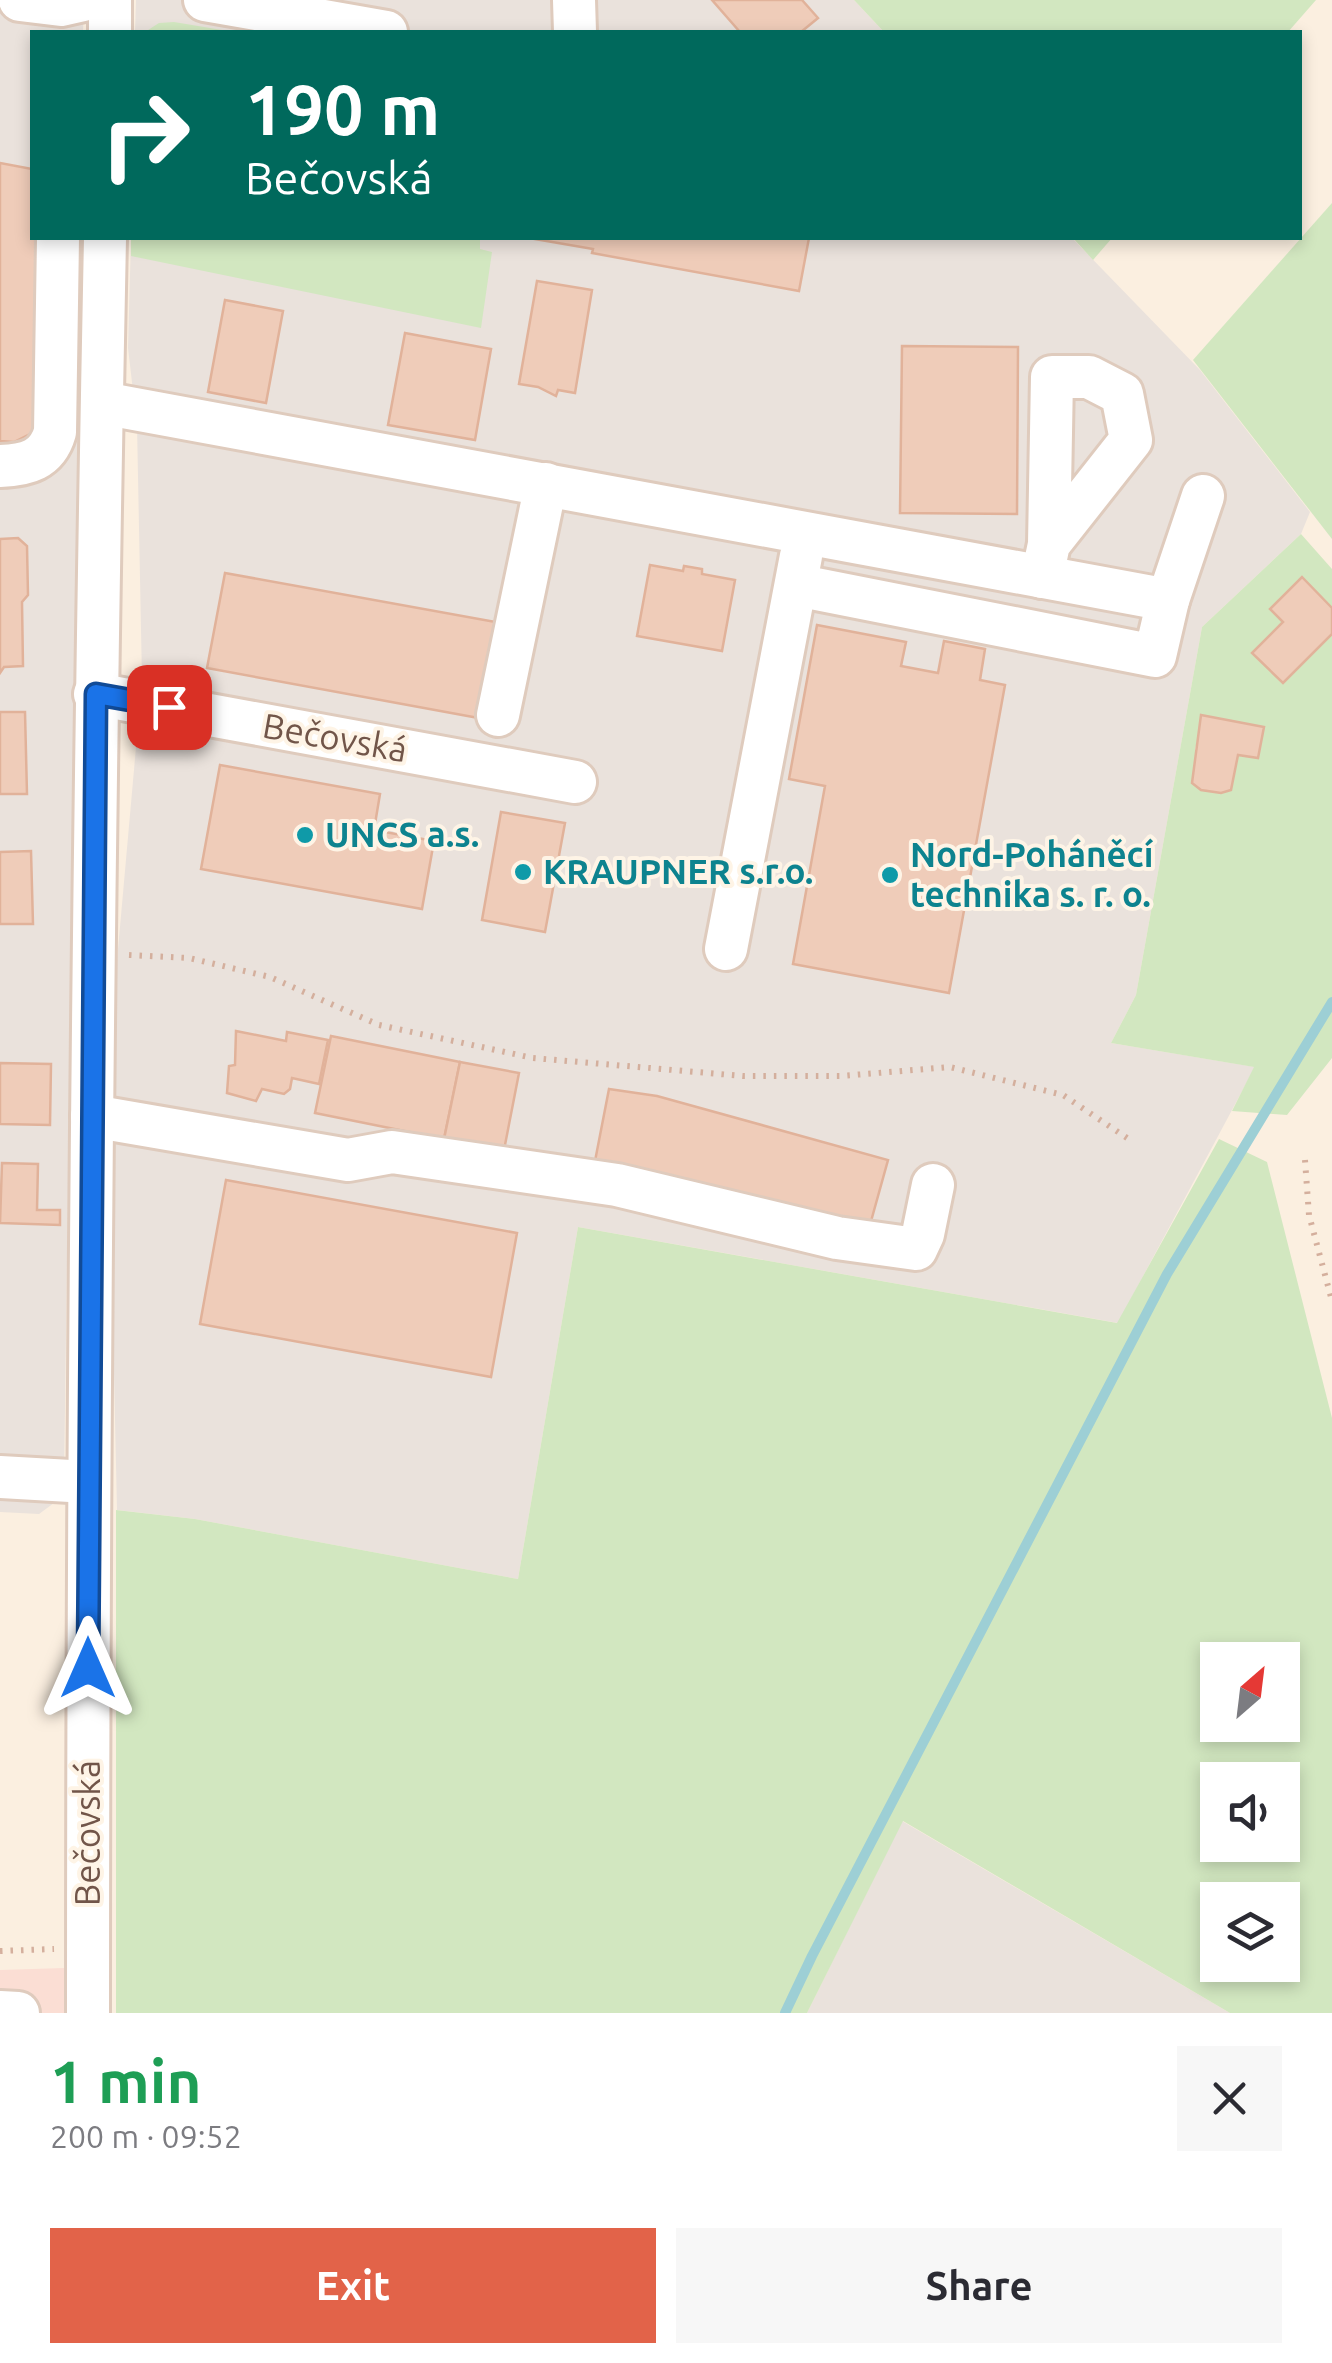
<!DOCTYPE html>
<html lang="en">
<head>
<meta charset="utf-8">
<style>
  :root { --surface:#fff; --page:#f7f7f7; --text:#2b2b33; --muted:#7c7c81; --accent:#e26349 }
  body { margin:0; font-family:Ubuntu,sans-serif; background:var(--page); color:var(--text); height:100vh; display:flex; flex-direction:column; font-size:38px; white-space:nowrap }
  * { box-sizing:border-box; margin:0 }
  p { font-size:32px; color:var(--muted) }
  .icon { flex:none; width:55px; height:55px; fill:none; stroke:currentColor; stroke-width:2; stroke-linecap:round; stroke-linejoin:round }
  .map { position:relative; height:2013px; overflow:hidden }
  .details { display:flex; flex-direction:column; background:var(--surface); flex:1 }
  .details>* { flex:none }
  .guide { position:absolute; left:30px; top:30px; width:1272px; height:210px; border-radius:0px; box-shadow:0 5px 15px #0003; background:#00695c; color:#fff; overflow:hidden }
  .needle { width:65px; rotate:28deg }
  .buttons { position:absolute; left:1200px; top:1642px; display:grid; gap:20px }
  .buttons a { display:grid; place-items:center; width:100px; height:100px; border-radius:0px; background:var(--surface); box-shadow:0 5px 15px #0003; font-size:50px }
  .pin { position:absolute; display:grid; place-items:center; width:85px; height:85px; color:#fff; margin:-42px; border-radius:20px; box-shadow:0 5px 15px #0006 }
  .me { position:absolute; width:110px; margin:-55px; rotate:0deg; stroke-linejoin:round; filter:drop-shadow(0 0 8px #0008) }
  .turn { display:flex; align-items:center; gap:35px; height:210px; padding:0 50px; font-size:45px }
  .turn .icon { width:130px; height:130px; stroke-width:2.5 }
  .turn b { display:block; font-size:70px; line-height:85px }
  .round { display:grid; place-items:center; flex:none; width:105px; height:105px; border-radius:0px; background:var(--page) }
  .overview { display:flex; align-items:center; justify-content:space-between; height:170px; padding:0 50px }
  h1 { font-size:60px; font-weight:700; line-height:75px; color:#1e9e55 }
  .primary-button { display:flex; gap:20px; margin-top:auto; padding:20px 50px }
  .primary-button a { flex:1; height:115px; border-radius:0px; background:var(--accent); color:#fff; font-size:40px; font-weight:700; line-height:115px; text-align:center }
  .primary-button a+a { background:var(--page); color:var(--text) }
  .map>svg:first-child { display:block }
</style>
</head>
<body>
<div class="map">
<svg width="1332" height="2013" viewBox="0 0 1332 2013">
  <rect width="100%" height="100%" fill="#fbefe0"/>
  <!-- commercial -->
  <path fill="#fbded4" d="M64,1968V2013H0V1970Z"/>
  <!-- industrial -->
  <g fill="#eae2dc">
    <path d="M0,0H84L83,32H32V238H81L64,1480L62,1497L39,1514L0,1512Z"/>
    <path d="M136,0H854L884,32H135Z"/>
    <path d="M131,238H1072L1200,370L1310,512L1301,534L1202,627L1136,995L1111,1043L1255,1067L1118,1323L578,1227L518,1579L195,1519L117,1510L108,1099L115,983L142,680L137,425L128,348Z"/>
    <path d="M902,1821L1213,2003L1230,2013H807Z"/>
  </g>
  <!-- green -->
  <g fill="#d2e7c0" fill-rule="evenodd">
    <path d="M854,0H1316L1288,32H884Z"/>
    <path d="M174,22L234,32H145L159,23Z"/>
    <path d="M1332,203V539L1193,360Z"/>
    <path d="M131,238H480V249L492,252L481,328L131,256Z"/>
    <path d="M1073,238H1112L1093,260Z"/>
    <path d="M1301,534L1332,569V608L1301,578L1270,609L1283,622L1252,654L1283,683L1332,634V1058L1287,1115L1232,1111L1254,1067L1111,1043L1136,995L1202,627ZM1202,716L1263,727L1258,758L1238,755L1231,789L1221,793L1201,790L1198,751L1195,750Z"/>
    <path d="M1219,1139L1267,1162L1332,1418V2013H1230L903,1821L807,2013H116V1510L195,1519L518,1579L578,1227L1117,1323ZM1218,1660H1282V1725H1218ZM1282,1780V1845H1218V1780ZM1282,1900V1965H1218V1900Z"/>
  </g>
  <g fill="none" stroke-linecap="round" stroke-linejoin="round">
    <!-- stream -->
    <path stroke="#9dcfd5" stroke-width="10" d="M785,2013L812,1956L1167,1274L1332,1002"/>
  </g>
  <!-- building -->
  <g fill="#efccb9" stroke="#e1b29a" stroke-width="2.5">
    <path d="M712,0H802L818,18L801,32H740Z"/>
    <path d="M0,163L32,169V238H40L35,422L32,433L14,442L0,441Z"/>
    <path d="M529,238H809L799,291L592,253L593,249Z"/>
    <path d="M537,281L592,290L575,393L558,390L556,396L538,387L519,384Z"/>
    <path d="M225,300L283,311L266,403L208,392Z"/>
    <path d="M405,333L491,349L475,440L388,425Z"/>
    <path d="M902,346L1018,347L1017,514L900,513Z"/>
    <path d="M18,538L27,546L28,595L22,602L23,666L4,667L0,673V539Z"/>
    <path d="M650,565L683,571L684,566L702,569V574L735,580L722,651L637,636Z"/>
    <path d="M225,573L501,623L484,719L207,668Z"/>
    <path d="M1302,577L1332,608V634L1283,683L1252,653L1283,622L1270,609Z"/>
    <path d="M817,625L906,642L901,666L938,673L944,641L985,649L980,680L1005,685L949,993L793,964L825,786L789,779Z"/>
    <path d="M0,712H25L27,794H0Z"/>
    <path d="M1201,715L1264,727L1258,758L1238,755L1231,790L1221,793L1201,790L1192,783Z"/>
    <path d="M220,765L380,794L374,830L434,841L422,909L201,869Z"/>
    <path d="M501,812L565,823L545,932L482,920Z"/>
    <path d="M31,851L33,924H0V852Z"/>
    <path d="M236,1031L286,1041L287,1032L328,1040L319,1084L292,1078L290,1089L284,1094L262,1089L256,1101L227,1093L229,1066L235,1065Z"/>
    <path d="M331,1036L460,1062L444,1139L315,1113Z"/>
    <path d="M460,1062L519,1073L504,1150L444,1139Z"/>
    <path d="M0,1063L51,1064L50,1125L0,1124Z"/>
    <path d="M609,1089L657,1096L888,1160L868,1232L595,1161Z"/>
    <path d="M2,1163L38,1164L37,1210H60V1225L0,1223Z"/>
    <path d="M226,1180L517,1233L491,1377L200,1324Z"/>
  </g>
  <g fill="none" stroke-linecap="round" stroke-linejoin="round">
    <defs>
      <g id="minor">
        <path d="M20,0L61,5L83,0"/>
        <path d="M205,0L386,32"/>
        <path d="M574,0L575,32"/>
        <path d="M110,32V0"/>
        <path d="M102,403L1168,600L1203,496"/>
        <path d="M0,466C27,465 47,460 55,432L58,238"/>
        <path d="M1042,577L1049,544L1131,440L1122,394L1089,377H1052L1049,544"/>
        <path d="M796,585L1155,656L1168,600"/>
        <path d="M95,694L575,782"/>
        <path d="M498,715L546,484"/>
        <path d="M726,949L801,556"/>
        <path d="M92,1116L348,1160L392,1152L617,1185L837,1238L916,1249L923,1234L933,1185"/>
        <path d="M0,1477L88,1482"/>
        <path d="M0,2012L18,2013"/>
        <path d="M88,2013C88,1421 93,829 105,238"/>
      </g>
    </defs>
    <!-- minor casing -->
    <use href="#minor" stroke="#dfcbbd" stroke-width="48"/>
    <!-- path -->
    <g stroke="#d4af9d" stroke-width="6" stroke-dasharray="2.5 8" stroke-linecap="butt">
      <path d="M129,955L189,958L270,977L379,1025L533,1058L743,1076H841L950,1067L1063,1095L1130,1140"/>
      <path d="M1305,1160L1309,1215L1332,1301"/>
      <path d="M0,1951L54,1949"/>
    </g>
    <!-- minor -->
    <use href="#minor" stroke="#fff" stroke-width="42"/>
  </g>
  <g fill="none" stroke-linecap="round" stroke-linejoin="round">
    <defs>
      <path id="route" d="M88,1668L96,694L169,707"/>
    </defs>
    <!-- route casing -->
    <use href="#route" stroke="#114b97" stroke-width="25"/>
    <!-- route -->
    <use href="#route" stroke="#1a73e8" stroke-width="18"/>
  </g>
  <!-- markers -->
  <g fill="#0f9aa8" stroke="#fef4e6" stroke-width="4">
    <circle cx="305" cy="835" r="10"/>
    <circle cx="523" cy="872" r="10"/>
    <circle cx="890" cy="875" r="10"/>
  </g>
  <g text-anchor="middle" stroke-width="8" stroke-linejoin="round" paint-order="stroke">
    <!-- street labels -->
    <g font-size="35" fill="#715549" stroke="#fef4e6">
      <text transform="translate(335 738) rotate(10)" y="12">Bečovská</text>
      <text transform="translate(88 1833) rotate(-90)" y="12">Bečovská</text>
    </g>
    <!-- culture labels -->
    <g font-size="35" font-weight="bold" fill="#0d838f" stroke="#fef4e6" text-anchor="start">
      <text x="325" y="847">UNCS a.s.</text>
      <text x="910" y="867">Nord-Poháněcí<tspan x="910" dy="40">technika s. r. o.</tspan></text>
      <text x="543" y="884">KRAUPNER s.r.o.</text>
    </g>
  </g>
</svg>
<div class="buttons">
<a><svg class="needle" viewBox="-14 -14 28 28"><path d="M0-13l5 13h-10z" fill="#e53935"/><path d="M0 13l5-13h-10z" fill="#7c7c81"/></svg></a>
<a><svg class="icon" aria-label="sound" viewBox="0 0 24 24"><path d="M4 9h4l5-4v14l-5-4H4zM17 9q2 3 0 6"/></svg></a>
<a><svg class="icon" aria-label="layers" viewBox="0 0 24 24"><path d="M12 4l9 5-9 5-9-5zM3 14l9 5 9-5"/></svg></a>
</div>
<div class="pin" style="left:169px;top:707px;background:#d93025"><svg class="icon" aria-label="arrive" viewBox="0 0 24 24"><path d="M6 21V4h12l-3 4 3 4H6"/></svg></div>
<svg class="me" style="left:88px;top:1668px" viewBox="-20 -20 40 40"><path d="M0-17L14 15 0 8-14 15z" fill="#1a73e8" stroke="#fff" stroke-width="4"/></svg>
<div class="guide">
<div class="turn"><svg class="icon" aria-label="right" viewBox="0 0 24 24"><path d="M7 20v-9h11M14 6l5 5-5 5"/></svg><div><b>190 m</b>Bečovská</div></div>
</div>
</div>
<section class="details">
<div class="overview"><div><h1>1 min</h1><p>200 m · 09:52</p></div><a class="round"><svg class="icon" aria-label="close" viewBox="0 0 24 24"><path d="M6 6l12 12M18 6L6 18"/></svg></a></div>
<div class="primary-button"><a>Exit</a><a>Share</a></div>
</section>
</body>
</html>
